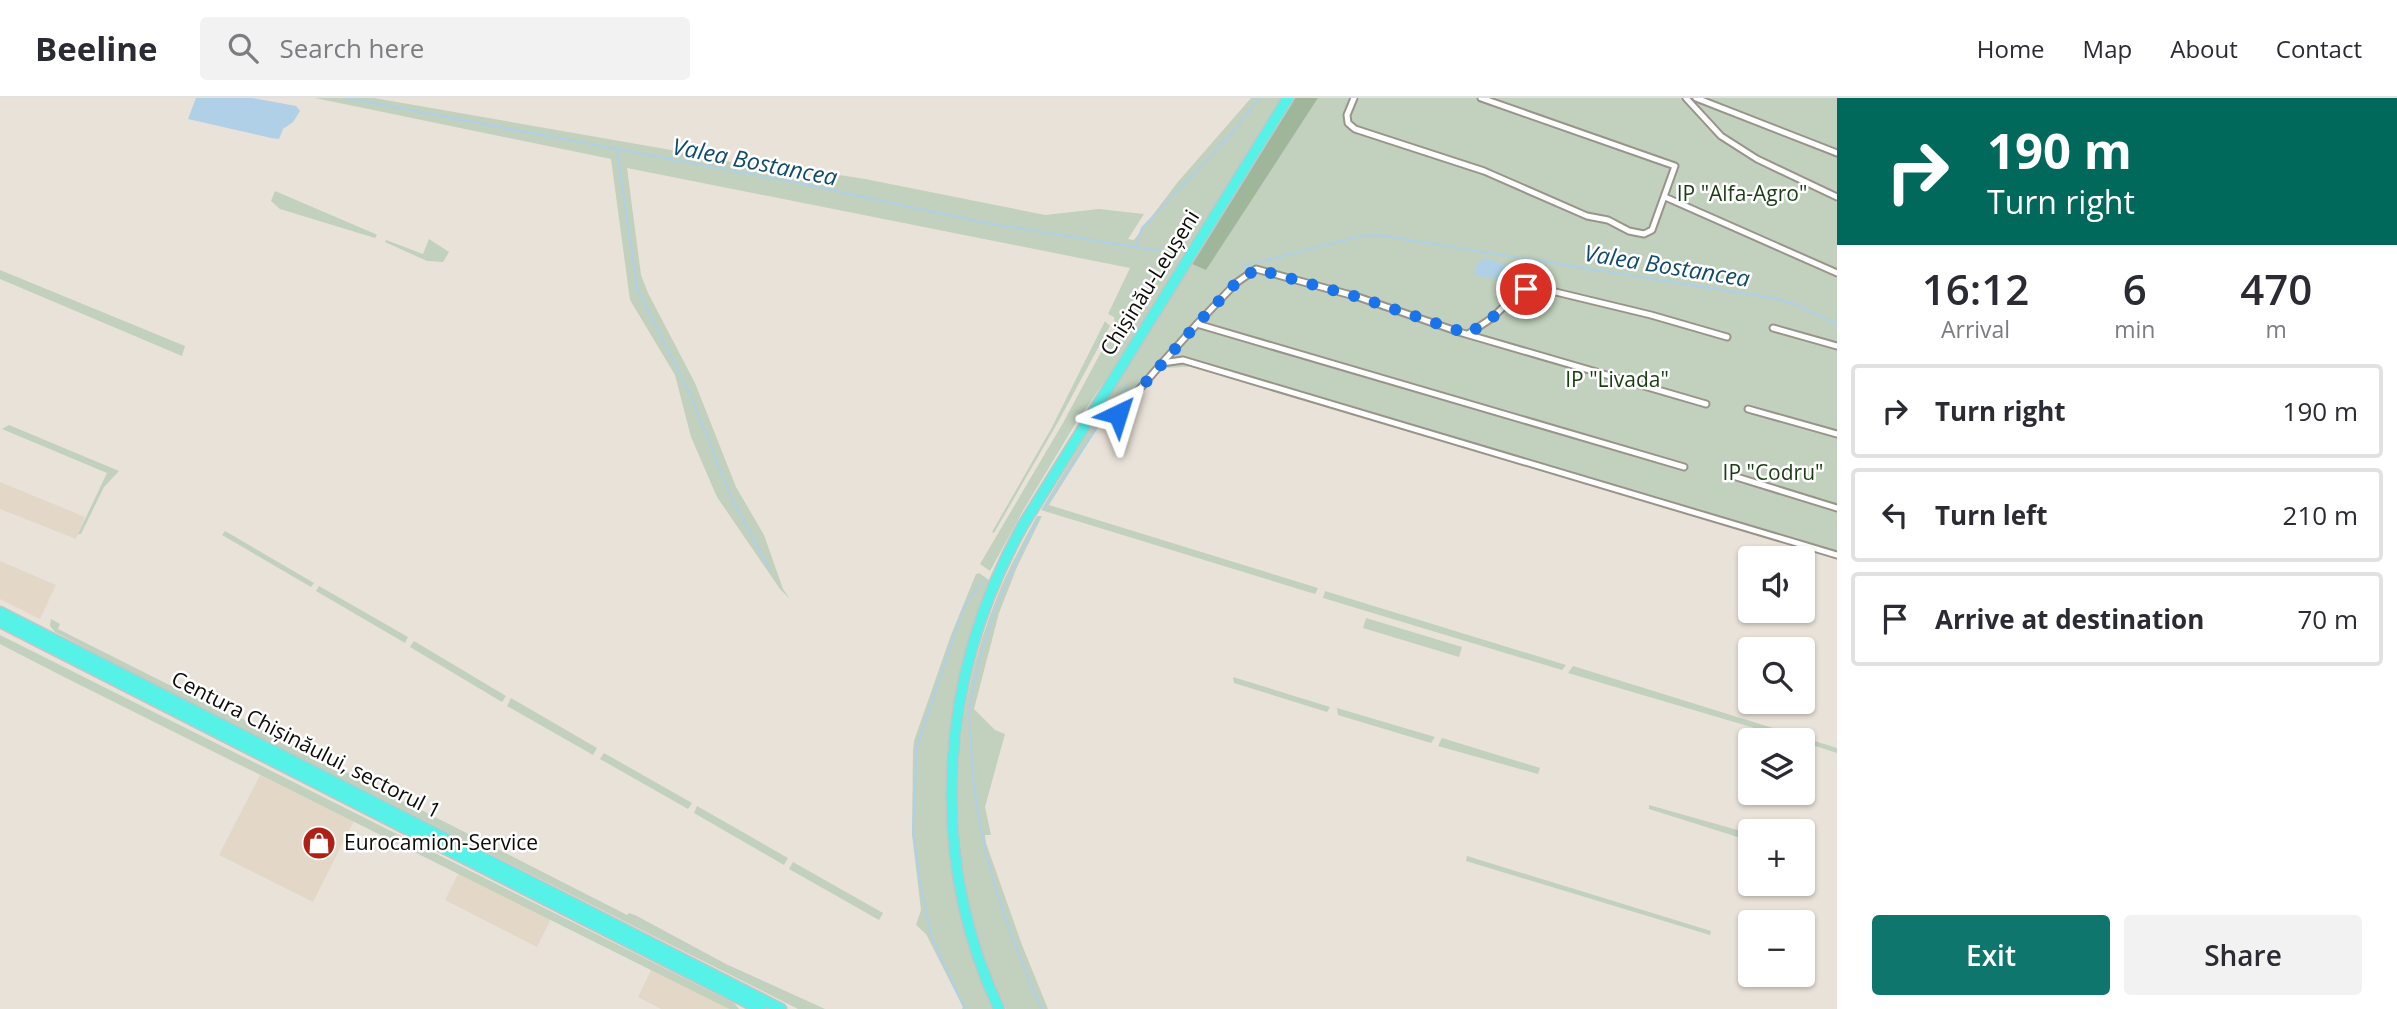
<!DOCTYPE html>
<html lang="en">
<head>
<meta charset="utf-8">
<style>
  :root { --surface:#fff; --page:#f2f2f3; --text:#2b2b33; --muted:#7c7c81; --line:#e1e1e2; --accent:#0f766e }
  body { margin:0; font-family:"Open Sans",sans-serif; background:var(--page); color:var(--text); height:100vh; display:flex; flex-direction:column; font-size:26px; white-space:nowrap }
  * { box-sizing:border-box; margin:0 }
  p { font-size:23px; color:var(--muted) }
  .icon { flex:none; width:38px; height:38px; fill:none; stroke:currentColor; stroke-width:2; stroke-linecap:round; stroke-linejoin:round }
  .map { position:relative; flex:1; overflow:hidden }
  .details { display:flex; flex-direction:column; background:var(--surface); width:560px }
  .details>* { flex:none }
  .top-card { background:#00695c; color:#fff; overflow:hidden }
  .tools { position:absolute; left:1738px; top:448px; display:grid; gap:14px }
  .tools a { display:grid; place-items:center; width:77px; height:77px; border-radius:7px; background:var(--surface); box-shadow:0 2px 5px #0004; font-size:35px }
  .pin { position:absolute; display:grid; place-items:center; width:60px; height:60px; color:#fff; margin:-30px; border:4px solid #fff; border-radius:50%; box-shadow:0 2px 7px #0007 }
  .me { position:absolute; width:77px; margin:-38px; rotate:41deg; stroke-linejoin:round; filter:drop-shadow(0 0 5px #0008) }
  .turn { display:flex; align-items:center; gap:24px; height:147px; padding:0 35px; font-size:32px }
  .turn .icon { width:91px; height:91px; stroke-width:2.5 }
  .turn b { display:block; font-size:49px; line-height:60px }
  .eta { display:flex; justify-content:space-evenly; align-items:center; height:119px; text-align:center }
  .eta b { font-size:42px; font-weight:600; line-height:49px }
  .action { display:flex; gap:14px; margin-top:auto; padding:14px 35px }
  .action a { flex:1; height:80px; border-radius:7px; background:var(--accent); color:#fff; font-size:28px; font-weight:600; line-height:80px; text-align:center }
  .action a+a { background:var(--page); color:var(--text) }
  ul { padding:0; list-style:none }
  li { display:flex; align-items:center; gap:21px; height:94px; margin:0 14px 10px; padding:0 21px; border:4px solid var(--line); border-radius:7px }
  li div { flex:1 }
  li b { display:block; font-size:26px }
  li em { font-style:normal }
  header { display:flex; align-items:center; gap:42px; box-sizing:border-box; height:98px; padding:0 35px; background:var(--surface); border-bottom:2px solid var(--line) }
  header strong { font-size:33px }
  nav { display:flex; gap:38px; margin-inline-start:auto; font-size:24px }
  .search { width:490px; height:63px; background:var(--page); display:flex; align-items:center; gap:18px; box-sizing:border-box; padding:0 24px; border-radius:7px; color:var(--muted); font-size:26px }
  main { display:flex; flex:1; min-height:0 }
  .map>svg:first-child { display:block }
</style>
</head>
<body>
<header>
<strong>Beeline</strong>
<div class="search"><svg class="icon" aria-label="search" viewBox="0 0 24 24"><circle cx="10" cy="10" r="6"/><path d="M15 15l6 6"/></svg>Search here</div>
<nav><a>Home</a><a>Map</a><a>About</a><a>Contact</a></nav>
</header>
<main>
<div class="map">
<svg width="1837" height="911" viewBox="0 0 1837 911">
  <rect width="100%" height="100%" fill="#e9e2d9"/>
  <!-- built -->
  <g fill="#e3d8c7">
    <path d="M0,384L85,419L76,441L0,411Z"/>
    <path d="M0,463L56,487L40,521L0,501Z"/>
    <path d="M260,677L354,723L313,804L219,757Z"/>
    <path d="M459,774L551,821L537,849L445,802Z"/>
    <path d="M651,872L729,911H661L638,899Z"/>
  </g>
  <!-- green -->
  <g fill="#c1d1bd">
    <path d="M315,0H374L694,56L811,81L813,73L865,81L1045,117L1099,111L1144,116L1128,141L1134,142L1177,85L1251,0H1281L1107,280L1074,328L1024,411L990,473L980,466L1063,325L1115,228L1114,219L1108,216L1130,170L627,70L641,177L648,195L695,285L736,389L764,437L783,491L790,501L780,491L717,399L691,339L675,277L630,202L611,61Z"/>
    <path d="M1318,0H1837V461L1192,269C1179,268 1166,272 1155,269L1121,309L1110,313L1105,310L1113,292L1192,166L1206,171Z"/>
    <path d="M275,93L373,135L377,137L375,140L280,111L271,103Z"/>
    <path d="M429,141L449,154L443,164L427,163L385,144L386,142L423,156Z"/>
    <path d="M0,172L185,248L182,258L0,181Z"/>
    <path d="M1105,223L1110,228L1058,324L994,435L992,434L1051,331Z"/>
    <path d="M1101,319L1106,321L1108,327L1098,329L1049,407L1318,490L1315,496L1041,412L1091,329Z"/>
    <path d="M9,327L119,373L104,389L81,436H78L107,375L2,331Z"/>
    <path d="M1037,418H1042L1017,469L999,515L974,611L995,632L1005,636L985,709L991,737H985L986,745L1022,847L1048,911H1006C944,782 943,631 997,499C1008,471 1023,444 1037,418Z"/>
    <path d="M225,433L314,485L311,489L222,437Z"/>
    <path d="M979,475L989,482C932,633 929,761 992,911H962L963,909L926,836L916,827L921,812L912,736L913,653L914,643L951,537L976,476Z"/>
    <path d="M319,488L408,539L405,545L316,493Z"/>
    <path d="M1325,493L1566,567L1562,572L1323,500Z"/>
    <path d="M1366,520L1462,549L1459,559L1363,530Z"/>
    <path d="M51,521L60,526L58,531L235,620L237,618L627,817L629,815L635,817L726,866L825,911H798L134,576L55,534L50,528Z"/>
    <path d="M0,537L734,905L739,911H729L64,579L0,546Z"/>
    <path d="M414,543L506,598L502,604L410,549Z"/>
    <path d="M1573,568L1837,650V655L1803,644L1802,642H1795L1568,575Z"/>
    <path d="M1233,579L1330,609L1327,614L1234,585Z"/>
    <path d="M511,600L597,650L593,657L507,608Z"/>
    <path d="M1337,610L1435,639L1431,645L1338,617Z"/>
    <path d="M1442,640L1540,670L1538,676L1438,648Z"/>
    <path d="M604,655L692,705L688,711L600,661Z"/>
    <path d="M1649,707L1748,735L1744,741L1649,711Z"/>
    <path d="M697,708L788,760L784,767L694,715Z"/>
    <path d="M1467,758L1711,833L1710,837L1466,763Z"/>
    <path d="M793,764L883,815L879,822L789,771Z"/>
  </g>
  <!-- forest -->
  <path fill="#9fb69a" d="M1295,0H1318L1206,172L1192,166Z"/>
  <!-- water -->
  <g fill="#afd0e6">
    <path d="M196,0H252L296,8L300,13L293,24L283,31L279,41L271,40L188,21Z"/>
    <path d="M1484,160L1513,169L1507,183L1474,177L1478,165Z"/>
  </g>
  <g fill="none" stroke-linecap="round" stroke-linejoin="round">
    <!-- stream -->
    <g stroke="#afd0e6" stroke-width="2">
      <path d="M346,0L803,86L986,125L1160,153"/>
      <path d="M617,51L637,190L690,296L731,399L769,470"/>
      <path d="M1135,149L1142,130L1230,38L1259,0"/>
      <path d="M1242,168L1361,138L1377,137L1773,200L1792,205L1837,226"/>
      <path d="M1110,312L1127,287"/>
      <path d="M1044,410L1102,322"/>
      <path d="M1039,419C1007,479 980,541 970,609C968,620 970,634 971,646C973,721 993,793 1021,862C1028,878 1034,895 1042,911"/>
      <path d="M965,911L932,841L920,784L913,734L917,648L964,509L982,483"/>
    </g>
    <defs>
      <g id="minor">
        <path d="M1354,0L1347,17L1348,25L1355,31L1484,73L1587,118L1608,122L1629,133L1644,136L1652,132L1675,68L1481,0"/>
        <path d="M1686,0L1721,38L1757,61L1837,99"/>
        <path d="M1696,0L1837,55"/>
        <path d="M1665,99L1837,175"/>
        <path d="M1197,226L1236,185L1256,171L1358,199L1459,234L1706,306"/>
        <path d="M1773,230L1837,248"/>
        <path d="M1468,236L1492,220L1519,194L1535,189L1651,217L1727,239"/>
        <path d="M1162,265L1197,226L1684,369"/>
        <path d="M1748,311L1837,336"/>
        <path d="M1092,315L1118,316L1162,265L1183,262L1837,457"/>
        <path d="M1730,377L1837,410"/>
      </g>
      <g id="trunk">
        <path d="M0,514L781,911"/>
        <path d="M0,524L760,911"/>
        <path d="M999,911C926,754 940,576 1023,427L1288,0"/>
      </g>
    </defs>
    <!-- minor casing -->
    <use href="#minor" stroke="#9a938a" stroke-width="9"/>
    <!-- trunk casing -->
    <use href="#trunk" stroke="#c5c4c4" stroke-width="13"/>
    <!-- minor -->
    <use href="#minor" stroke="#fff" stroke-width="5"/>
    <!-- trunk -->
    <use href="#trunk" stroke="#56f2e8" stroke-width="10"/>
  </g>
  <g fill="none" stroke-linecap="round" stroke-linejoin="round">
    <!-- route -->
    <path stroke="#1a73e8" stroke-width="12" stroke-dasharray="0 21.6" d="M1118,316L1197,226L1236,185L1256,171L1358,199L1468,236L1492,220L1519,194L1526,191"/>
  </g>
  <!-- icons -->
  <defs>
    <symbol id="shop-disc" viewBox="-11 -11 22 22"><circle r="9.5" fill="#af2017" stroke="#fff"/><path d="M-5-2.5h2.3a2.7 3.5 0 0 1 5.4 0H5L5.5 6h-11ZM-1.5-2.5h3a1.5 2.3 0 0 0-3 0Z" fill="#fff"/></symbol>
  </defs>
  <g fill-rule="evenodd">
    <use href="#shop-disc" x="300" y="726" width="38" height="38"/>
  </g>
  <g text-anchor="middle" stroke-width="5" stroke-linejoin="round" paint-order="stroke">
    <!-- park labels -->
    <g font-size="21" fill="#1c3d14" stroke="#fff">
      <text x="1742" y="103">IP "Alfa-Agro"</text>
      <text x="1617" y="289">IP "Livada"</text>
      <text x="1773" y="382">IP "Codru"</text>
    </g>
    <!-- street labels -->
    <g font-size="21" fill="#0d0b08" stroke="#fff">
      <text transform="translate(1150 185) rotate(-58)" y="7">Chișinău-Leușeni</text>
      <text transform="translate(306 647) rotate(27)" y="7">Centura Chișinăului, sectorul 1</text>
    </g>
    <!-- poi labels -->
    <g font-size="21" fill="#0d0b08" stroke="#fff" text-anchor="start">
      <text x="344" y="752">Eurocamion-Service</text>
    </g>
    <!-- water labels -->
    <g font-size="23" font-style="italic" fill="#114b6a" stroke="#fff">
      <text transform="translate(755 64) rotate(11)" y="8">Valea Bostancea</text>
      <text transform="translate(1667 168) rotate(9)" y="8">Valea Bostancea</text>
    </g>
  </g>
</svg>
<div class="tools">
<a><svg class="icon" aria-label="sound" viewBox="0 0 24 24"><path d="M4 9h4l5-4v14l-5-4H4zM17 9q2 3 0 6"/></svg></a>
<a><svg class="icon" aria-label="search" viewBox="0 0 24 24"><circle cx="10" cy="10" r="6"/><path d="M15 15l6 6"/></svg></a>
<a><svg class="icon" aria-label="layers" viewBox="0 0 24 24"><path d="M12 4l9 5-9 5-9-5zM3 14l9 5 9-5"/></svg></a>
<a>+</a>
<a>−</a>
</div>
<div class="pin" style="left:1526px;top:191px;background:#d93025"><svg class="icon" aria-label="arrive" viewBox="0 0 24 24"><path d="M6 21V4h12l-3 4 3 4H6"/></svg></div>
<svg class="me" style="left:1118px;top:316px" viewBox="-20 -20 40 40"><path d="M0-17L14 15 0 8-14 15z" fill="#1a73e8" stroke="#fff" stroke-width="4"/></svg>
</div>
<section class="details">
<div class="top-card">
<div class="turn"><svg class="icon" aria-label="right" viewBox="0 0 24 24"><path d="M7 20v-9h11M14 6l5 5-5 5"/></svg><div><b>190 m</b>Turn right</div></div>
</div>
<div class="eta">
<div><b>16:12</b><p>Arrival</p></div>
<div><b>6</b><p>min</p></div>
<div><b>470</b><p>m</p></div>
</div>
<ul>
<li><svg class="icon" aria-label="right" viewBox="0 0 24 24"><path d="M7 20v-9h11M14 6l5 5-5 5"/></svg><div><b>Turn right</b></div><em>190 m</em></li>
<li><svg class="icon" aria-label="left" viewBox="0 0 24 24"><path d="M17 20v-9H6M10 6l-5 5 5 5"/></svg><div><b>Turn left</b></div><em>210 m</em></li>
<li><svg class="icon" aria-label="arrive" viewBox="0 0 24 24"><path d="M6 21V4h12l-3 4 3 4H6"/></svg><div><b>Arrive at destination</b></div><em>70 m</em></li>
</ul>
<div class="action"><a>Exit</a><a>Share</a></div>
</section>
</main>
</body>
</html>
